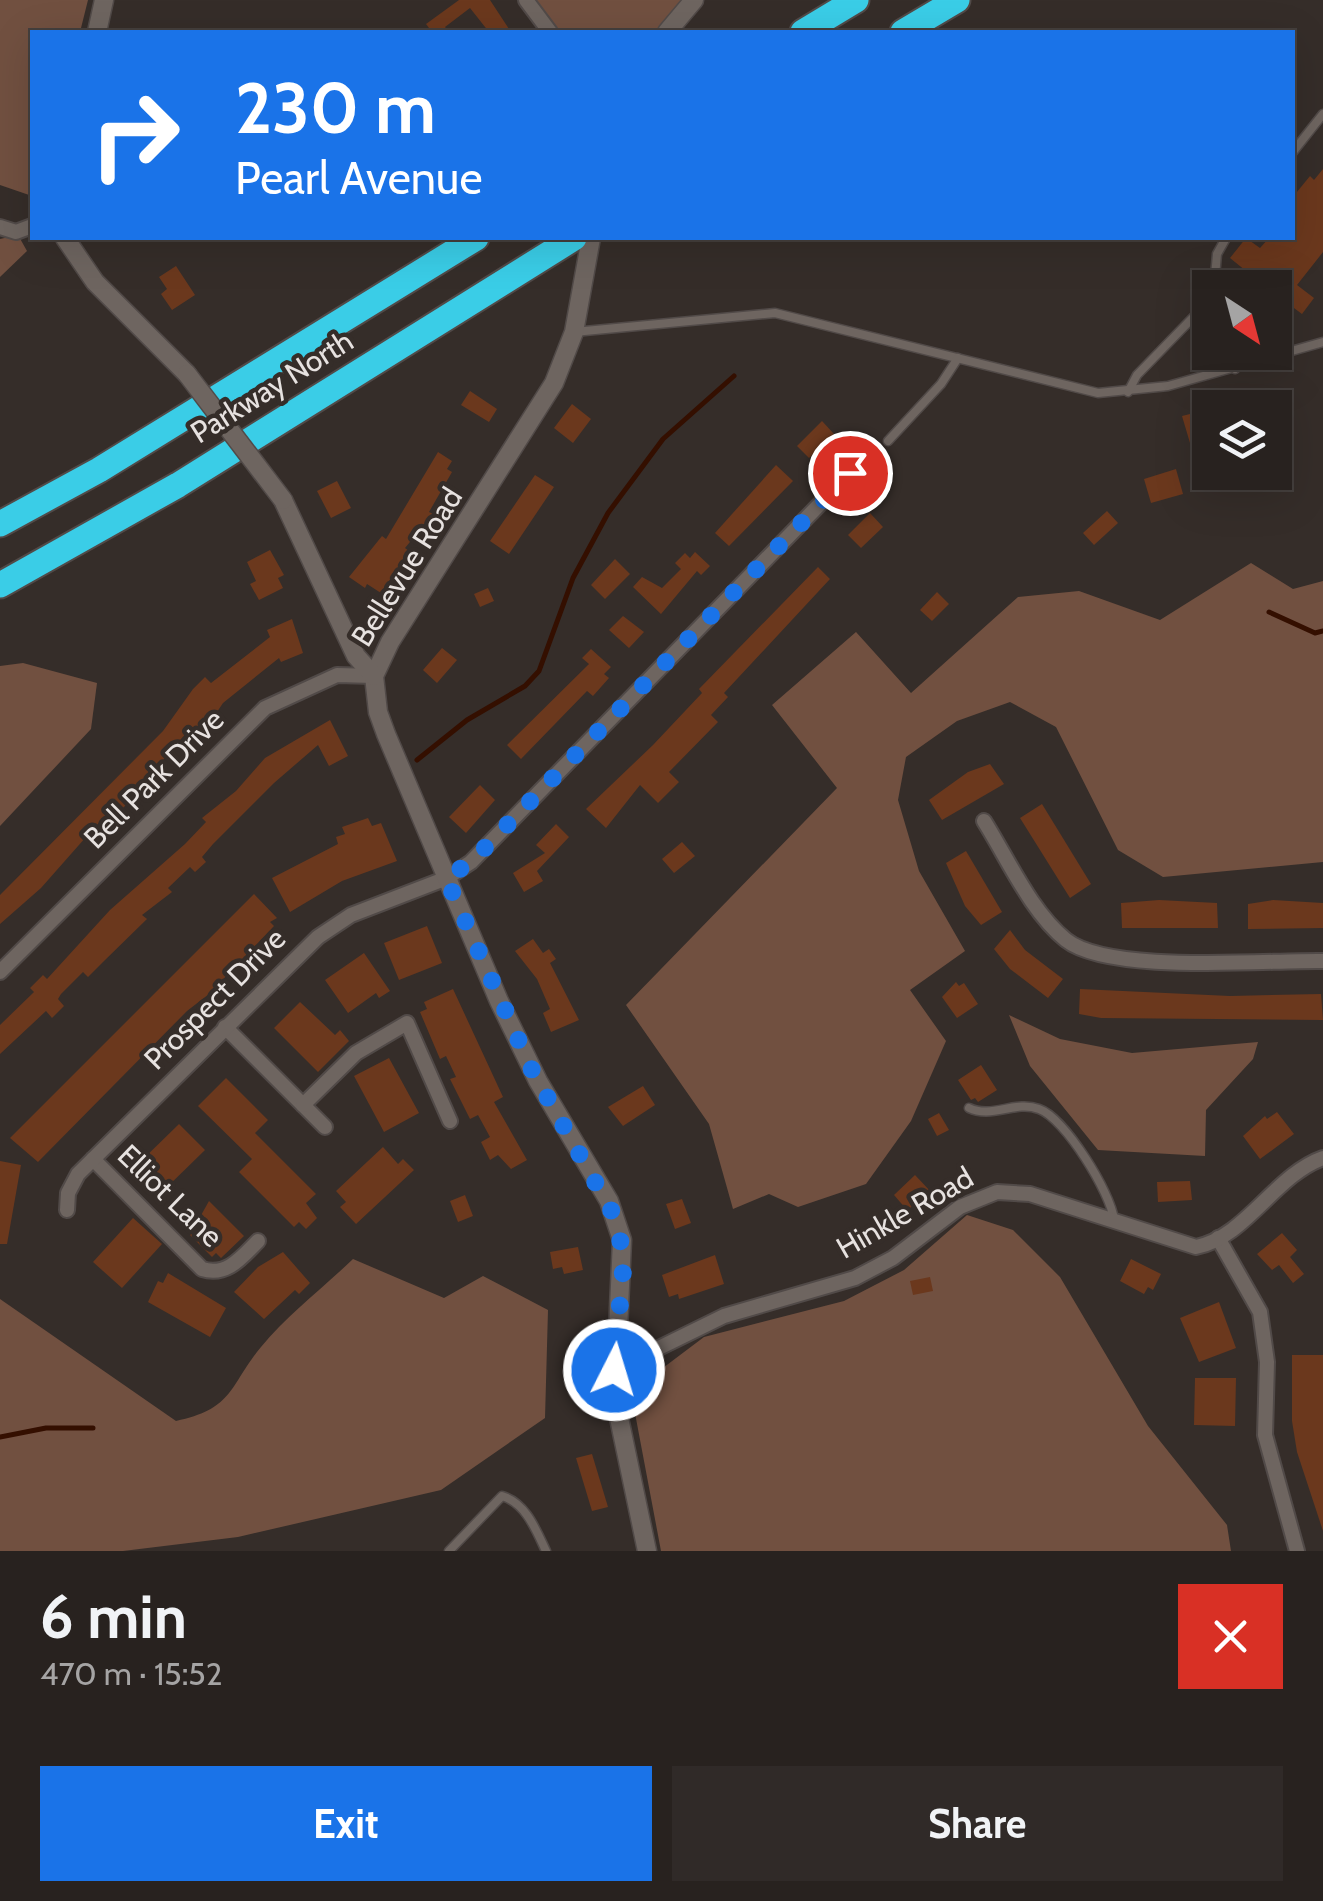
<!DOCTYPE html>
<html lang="en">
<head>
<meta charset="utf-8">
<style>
  :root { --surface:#28221f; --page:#302a28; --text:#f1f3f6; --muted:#a5a4a4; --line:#443f3d; --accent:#1a73e8 }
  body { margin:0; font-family:Cabin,sans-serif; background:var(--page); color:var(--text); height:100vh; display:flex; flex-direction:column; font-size:38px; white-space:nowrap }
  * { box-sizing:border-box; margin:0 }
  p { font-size:32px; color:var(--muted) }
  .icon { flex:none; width:55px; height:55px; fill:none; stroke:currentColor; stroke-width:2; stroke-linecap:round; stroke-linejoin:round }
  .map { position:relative; height:1551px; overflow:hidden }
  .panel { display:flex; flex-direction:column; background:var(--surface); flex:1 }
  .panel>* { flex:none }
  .guide { position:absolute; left:30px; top:30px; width:1265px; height:210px; border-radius:0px; box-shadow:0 10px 40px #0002,0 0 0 2px var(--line); background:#1a73e8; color:#fff; overflow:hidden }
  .needle { width:65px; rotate:144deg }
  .controls { position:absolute; left:1192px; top:270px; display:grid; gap:20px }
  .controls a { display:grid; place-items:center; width:100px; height:100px; border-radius:0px; background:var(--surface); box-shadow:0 10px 40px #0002,0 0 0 2px var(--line); font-size:50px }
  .pin { position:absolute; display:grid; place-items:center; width:85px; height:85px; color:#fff; margin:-42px; border:5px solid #fff; border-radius:50%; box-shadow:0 2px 10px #0007 }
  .me { position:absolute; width:110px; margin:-55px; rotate:5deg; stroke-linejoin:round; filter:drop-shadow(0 0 8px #0008) }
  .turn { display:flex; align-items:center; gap:35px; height:210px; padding:0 40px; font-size:45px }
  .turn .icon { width:130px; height:130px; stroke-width:2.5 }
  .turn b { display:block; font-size:70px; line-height:85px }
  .round { display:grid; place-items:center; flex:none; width:105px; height:105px; border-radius:0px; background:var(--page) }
  .headline { display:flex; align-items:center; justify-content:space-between; height:170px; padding:0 40px }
  h1 { font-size:60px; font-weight:700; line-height:75px }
  .primary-button { display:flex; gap:20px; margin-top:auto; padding:20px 40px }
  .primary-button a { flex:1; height:115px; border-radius:0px; background:var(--accent); color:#fff; font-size:40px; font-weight:700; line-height:115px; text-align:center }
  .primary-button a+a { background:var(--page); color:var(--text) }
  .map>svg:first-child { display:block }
</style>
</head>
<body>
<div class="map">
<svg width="1323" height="1551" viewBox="0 0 1323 1551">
  <rect width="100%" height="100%" fill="#352d29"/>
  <!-- green -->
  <g fill="#715040">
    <path d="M0,0H88L80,32H32V196L0,185Z"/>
    <path d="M531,0H694L667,32H554Z"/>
    <path d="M18,235L27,251L0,277V239Z"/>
    <path d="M1251,563L1293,589L1323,581V862L1163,877L1118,850L1056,727L1010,702L957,721L906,757L898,800L919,871L965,951L910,990L946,1041L911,1121L866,1184L798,1207L769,1194L733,1209L709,1124L626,1005L837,788L772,705L856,632L911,693L1018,597L1079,591L1160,620Z"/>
    <path d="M23,663L97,683L91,729L0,826V666Z"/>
    <path d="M1009,1015L1060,1039L1132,1053L1258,1042L1253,1059L1206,1110L1205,1156L1098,1150L1030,1066Z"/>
    <path d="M967,1215L1013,1230L1060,1277L1148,1426L1227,1525L1231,1551H661L631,1392L704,1337L844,1301L904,1270Z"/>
    <path d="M353,1259L444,1298L483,1276L548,1310L545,1418L441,1490L238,1537L123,1551H0V1299L176,1421C234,1409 229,1386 261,1347C287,1315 323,1288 353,1259Z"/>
  </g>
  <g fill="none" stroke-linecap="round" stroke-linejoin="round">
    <!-- stream -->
    <g stroke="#340f00" stroke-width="5">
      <path d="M1269,612L1315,633L1323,631"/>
      <path d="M417,760L467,720L525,686L539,671L573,578L608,513L663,439L734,376"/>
      <path d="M0,1437L46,1428H93"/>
    </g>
  </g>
  <!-- building -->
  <g fill="#6b381d">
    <path d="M459,0H490L511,32H489L470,8L445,27L449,32H432L426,24Z"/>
    <path d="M1323,169V252L1297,285L1314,298L1302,314L1275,294V288H1267L1230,258L1246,238L1260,248L1269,238H1292V198L1310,176L1314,180Z"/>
    <path d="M176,266L195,295L172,310L161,294L167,289L159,277Z"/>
    <path d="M470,391L497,409L489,422L461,405Z"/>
    <path d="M1210,400V419L1197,423L1202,440L1190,443L1182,416L1194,413L1192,405Z"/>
    <path d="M572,404L591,419L573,443L554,428Z"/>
    <path d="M822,421L834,434L809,458L797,446Z"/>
    <path d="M438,452L452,461L447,469L452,472L429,512L433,514L405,548L409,551L381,593L367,584L365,588L349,577L382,536L386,539Z"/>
    <path d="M776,465L793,481L729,546L715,533Z"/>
    <path d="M1176,469L1183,494L1151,503L1144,479Z"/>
    <path d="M535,475L554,487L509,554L490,541Z"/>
    <path d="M337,481L351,508L331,518L317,491Z"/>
    <path d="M1107,511L1118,523L1094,545L1083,533Z"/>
    <path d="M870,513L883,527L861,548L848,535Z"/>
    <path d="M270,550L284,575L278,578L283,588L259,600L250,584L256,581L247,562Z"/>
    <path d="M695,552L710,566L701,575L697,571L661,614L633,587L642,577L662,588L681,569L675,563L685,553L690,558Z"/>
    <path d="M615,559L630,574L605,599L591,585Z"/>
    <path d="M818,567L830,579L724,693L728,697L711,715L718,722L669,772L679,782L658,803L640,785L606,828L586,809L653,745L702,693L699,689Z"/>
    <path d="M488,588L494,601L480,607L474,594Z"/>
    <path d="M937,592L949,604L932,621L920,610Z"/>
    <path d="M623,616L644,632L629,648L609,630Z"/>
    <path d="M292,619L303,653L281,662L279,658L223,703L213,718L209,714L191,734L188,731L159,765L162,768L122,809L118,806L97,825L100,828L86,837L41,888L0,924V895L163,731L193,689L205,677L211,683L270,637L267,630Z"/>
    <path d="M442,648L457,660L437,683L423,670Z"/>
    <path d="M591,649L611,667L604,674L609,678L593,696L587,691L521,759L507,745L589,664L582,658Z"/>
    <path d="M330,720L348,756L329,766L318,745L274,783L213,844L202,857L206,862L195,872L190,867L168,888L172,892L142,915L147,919L103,962L88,977L83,972L61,994L58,999L64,1006L52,1018L46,1011L0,1054V1025L34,992L30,988L43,975L47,979L110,910L185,844L206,822L202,818L236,791L265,758Z"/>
    <path d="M990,764L1004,784L942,820L929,800L968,772Z"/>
    <path d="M480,785L495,800L466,833L449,817Z"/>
    <path d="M1042,804L1091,884L1070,898L1020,818Z"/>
    <path d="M368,818L372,826L381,823L397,861L342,881L290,912L272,878L338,844L336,837L345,834L342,827Z"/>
    <path d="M556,824L569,837L537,871L543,881L524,892L513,873L545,853L536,845Z"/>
    <path d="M682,842L695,856L674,873L662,859Z"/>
    <path d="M966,851L1002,912L981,925L965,906L946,863Z"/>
    <path d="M254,894L277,918L270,922L274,926L209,994L187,1011L38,1162L10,1138Z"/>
    <path d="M1159,900L1217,903L1218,928H1122L1121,903Z"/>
    <path d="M1273,900L1323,903V928L1248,929V904Z"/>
    <path d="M427,926L442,963L399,980L384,943Z"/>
    <path d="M1010,930L1025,950L1063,979L1048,998L1010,969L994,949Z"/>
    <path d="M533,939L543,953L549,949L556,959L550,963L579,1020L551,1032L543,1013L550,1009L537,979L515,951Z"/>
    <path d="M364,953L390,991L379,998L376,993L348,1013L325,980Z"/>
    <path d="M956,982L959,986L964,983L978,1004L957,1018L942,997Z"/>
    <path d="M453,989L503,1097L494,1102L527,1160L511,1169L498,1155L490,1160L481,1142L490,1137L478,1115L470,1119L450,1079L456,1077L446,1056L440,1059L420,1012L427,1009L424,1002Z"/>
    <path d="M1080,989L1230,996L1321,994L1323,1020L1101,1018L1079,1014Z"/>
    <path d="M300,1002L335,1035L340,1030L349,1041L318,1072L274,1028Z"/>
    <path d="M389,1058L419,1113L384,1132L354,1076Z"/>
    <path d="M981,1065L997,1090L978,1102L975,1098L971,1100L958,1080Z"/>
    <path d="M226,1078L268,1120L255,1133L316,1194L306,1203L317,1218L306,1229L299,1222L294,1227L239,1172L252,1159L198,1106Z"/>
    <path d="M643,1086L655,1105L623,1126L608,1107Z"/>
    <path d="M1277,1112L1294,1134L1260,1159L1243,1136L1265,1116L1267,1119Z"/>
    <path d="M939,1113L949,1130L937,1136L928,1119Z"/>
    <path d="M179,1124L205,1150L161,1193L135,1167Z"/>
    <path d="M383,1147L398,1164L403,1159L414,1170L356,1224L340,1207L346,1202L336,1191Z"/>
    <path d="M0,1161L21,1165L7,1244H0Z"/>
    <path d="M915,1175L932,1193L907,1210L894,1195Z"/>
    <path d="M1190,1181L1192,1200L1158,1202L1157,1182Z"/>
    <path d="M465,1195L473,1216L458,1222L450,1201Z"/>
    <path d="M682,1199L691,1223L675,1229L666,1204Z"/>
    <path d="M209,1201L244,1236L221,1258L216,1253L212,1257L190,1235Z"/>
    <path d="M133,1218L162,1244L122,1288L93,1262Z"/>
    <path d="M1282,1233L1297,1250L1290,1257L1304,1274L1293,1283L1279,1265L1272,1270L1257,1254Z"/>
    <path d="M578,1247L583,1270L564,1274L562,1267L553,1269L550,1252Z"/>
    <path d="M283,1252L310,1283L299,1294L295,1290L264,1319L234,1292L258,1267Z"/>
    <path d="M715,1255L724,1284L679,1299L678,1294L669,1297L662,1275Z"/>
    <path d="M1131,1259L1161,1274L1153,1290L1148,1287L1144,1294L1120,1281Z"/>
    <path d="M168,1273L226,1308L210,1337L148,1302L158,1281L163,1283Z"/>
    <path d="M930,1277L933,1291L913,1295L910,1281Z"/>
    <path d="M1219,1302L1236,1348L1199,1362L1180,1318Z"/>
    <path d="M1292,1355H1323V1531L1297,1452L1292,1421Z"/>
    <path d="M1195,1378H1236L1235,1426L1194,1425Z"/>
    <path d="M592,1454L608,1507L592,1511L576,1458Z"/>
  </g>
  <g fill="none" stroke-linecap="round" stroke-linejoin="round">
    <defs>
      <g id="service">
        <path d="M1292,153L1323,114"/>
        <path d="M1214,288L1217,254L1226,238"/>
        <path d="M574,332L775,313L1098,393L1168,386L1323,342"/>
        <path d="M1235,369L1247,352"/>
        <path d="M1128,392L1137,375L1210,300"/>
        <path d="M888,441L941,384L958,358"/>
        <path d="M969,1108C992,1119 1015,1100 1039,1109C1065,1118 1111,1193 1114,1220"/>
        <path d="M449,1551L502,1496C526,1503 536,1530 546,1551"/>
      </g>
      <g id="minor">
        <path d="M526,0L550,32"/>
        <path d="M0,227L16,232L32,226"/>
        <path d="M984,821C1008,859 1031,912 1066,940C1109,974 1264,960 1323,961"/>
        <path d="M0,972L265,708L337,675L374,676"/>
        <path d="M225,1027L325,1127"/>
        <path d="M303,1105L356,1053L407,1023L450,1121"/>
        <path d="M93,1159L202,1269C227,1277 242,1257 258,1241"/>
        <path d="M67,1210L68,1193L78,1174L318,937L351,915L447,878L471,862L856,467"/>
        <path d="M1218,1238L1260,1312L1267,1362L1265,1435L1297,1551"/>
        <path d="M614,1370L724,1316L855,1278L893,1258L960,1207L997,1192L1030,1194L1196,1247C1246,1237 1275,1175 1323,1158"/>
      </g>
      <g id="tertiary">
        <path d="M97,32L104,0"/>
        <path d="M667,32L694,0"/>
        <path d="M65,238L95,282L187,374"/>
        <path d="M591,238L574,332L554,383L390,642L374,676L378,712L386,734L499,1001L538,1081L609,1201L622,1240L615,1399L647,1551"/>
        <path d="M283,500L356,656L374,676"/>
      </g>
      <g id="motorway">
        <path d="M803,32L856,0"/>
        <path d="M903,32L957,0"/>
        <path d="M0,524L99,470L476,238"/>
        <path d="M0,585L178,485L574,238"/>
      </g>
    </defs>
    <!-- service casing -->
    <use href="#service" stroke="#514a48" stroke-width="11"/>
    <!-- minor casing -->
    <use href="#minor" stroke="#514a48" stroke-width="18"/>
    <!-- tertiary casing -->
    <use href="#tertiary" stroke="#514a48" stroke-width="21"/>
    <!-- motorway casing -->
    <use href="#motorway" stroke="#514a48" stroke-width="29"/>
    <!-- service -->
    <use href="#service" stroke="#6e6560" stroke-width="8"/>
    <!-- minor -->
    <use href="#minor" stroke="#6e6560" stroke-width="14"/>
    <!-- tertiary -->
    <use href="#tertiary" stroke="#6e6560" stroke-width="18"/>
    <!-- motorway -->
    <use href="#motorway" stroke="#3acde7" stroke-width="25"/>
    <defs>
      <path id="tertiary-bridge" d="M187,374L283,500"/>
    </defs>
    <!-- tertiary-bridge casing -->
    <use href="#tertiary-bridge" stroke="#514a48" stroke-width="21" stroke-linecap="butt"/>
    <!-- tertiary-bridge -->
    <use href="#tertiary-bridge" stroke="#6e6560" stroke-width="18"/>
  </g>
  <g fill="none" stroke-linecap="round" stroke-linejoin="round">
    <!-- route -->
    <path stroke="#1a73e8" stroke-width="18" stroke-dasharray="0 32.4" d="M614,1370L624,1260L616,1219L532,1070L446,878L471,862L850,473"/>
  </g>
  <g text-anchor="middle" stroke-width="9" stroke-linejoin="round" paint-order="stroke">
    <!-- street labels -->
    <g font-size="30" fill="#e7e2e0" stroke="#352d29">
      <text transform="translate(272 387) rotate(-32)" y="10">Parkway North</text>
      <text transform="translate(407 567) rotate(-58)" y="10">Bellevue Road</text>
      <text transform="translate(154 779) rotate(-45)" y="10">Bell Park Drive</text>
      <text transform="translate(215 999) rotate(-45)" y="10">Prospect Drive</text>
      <text transform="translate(170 1196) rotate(44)" y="10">Elliot Lane</text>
      <text transform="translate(905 1213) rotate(-30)" y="10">Hinkle Road</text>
    </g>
  </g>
</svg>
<div class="controls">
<a><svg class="needle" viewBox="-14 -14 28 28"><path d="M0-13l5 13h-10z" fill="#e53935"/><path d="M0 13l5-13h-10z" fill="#a5a4a4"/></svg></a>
<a><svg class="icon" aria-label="layers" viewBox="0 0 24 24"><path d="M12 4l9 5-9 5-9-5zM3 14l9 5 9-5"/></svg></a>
</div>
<div class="pin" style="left:850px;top:473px;background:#d93025"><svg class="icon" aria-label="arrive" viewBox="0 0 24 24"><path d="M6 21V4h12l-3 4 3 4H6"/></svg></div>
<svg class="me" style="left:614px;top:1370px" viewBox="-20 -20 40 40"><circle r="17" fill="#1a73e8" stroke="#fff" stroke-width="3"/><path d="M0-11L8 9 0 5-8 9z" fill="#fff"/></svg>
<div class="guide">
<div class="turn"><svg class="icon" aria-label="right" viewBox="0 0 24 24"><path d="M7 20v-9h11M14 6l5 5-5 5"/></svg><div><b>230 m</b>Pearl Avenue</div></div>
</div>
</div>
<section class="panel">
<div class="headline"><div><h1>6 min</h1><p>470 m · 15:52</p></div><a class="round" style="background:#d93025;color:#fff"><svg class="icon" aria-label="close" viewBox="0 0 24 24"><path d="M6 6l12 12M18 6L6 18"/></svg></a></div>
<div class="primary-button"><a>Exit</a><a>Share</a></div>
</section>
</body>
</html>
